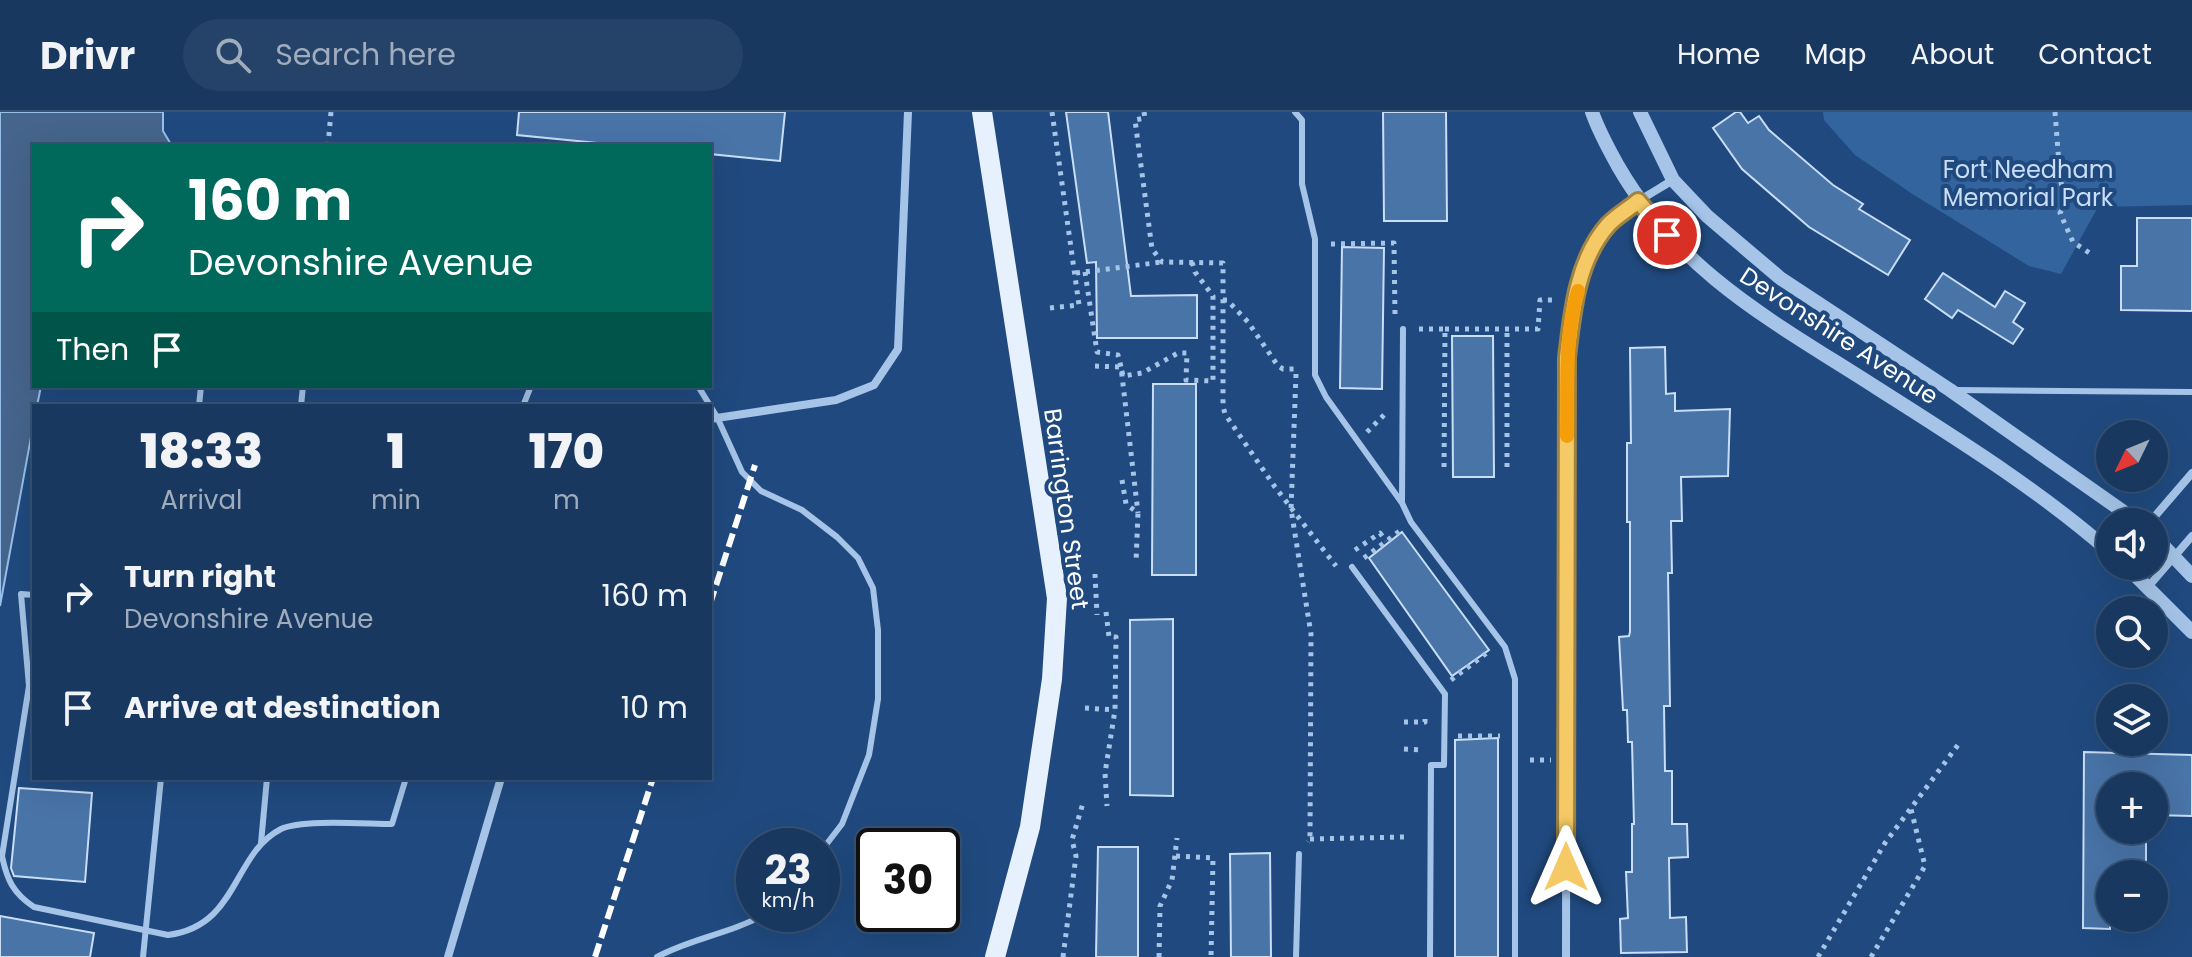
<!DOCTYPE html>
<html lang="en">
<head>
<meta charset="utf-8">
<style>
  :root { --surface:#18385f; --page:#254368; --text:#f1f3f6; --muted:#9facbd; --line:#365274 }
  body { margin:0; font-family:Poppins,sans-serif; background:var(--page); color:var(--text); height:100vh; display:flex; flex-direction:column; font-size:30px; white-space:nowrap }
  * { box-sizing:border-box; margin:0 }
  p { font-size:26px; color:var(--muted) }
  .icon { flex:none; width:44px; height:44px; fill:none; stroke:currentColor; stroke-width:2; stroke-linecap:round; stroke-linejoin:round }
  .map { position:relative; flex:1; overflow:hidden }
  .sheet { position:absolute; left:32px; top:292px; width:680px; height:376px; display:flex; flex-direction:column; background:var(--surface); border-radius:0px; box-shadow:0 8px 32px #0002,0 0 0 2px var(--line) }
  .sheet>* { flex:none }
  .top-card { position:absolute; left:32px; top:32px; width:680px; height:244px; border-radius:0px; box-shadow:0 8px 32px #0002,0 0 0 2px var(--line); background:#00695c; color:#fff; overflow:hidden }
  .needle { width:52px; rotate:227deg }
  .buttons { position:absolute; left:2096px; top:308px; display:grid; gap:16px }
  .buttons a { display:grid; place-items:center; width:72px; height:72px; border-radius:50%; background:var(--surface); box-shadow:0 8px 32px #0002,0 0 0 2px var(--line); font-size:40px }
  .speed { position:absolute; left:736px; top:716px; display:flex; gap:16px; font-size:40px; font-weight:700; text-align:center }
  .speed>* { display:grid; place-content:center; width:104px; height:104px; border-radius:50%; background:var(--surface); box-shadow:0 8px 32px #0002,0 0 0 2px var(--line); line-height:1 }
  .speed small { font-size:20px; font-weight:400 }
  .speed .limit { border:4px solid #111; border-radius:12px; background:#fff; color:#111 }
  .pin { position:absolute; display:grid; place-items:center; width:68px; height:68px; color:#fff; margin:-34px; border:4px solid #fff; border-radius:50%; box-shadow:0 2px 8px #0007 }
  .me { position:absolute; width:88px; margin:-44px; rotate:0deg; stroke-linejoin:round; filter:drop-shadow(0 0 6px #0008) }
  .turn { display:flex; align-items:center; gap:28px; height:168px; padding:0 24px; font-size:36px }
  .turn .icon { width:104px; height:104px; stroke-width:2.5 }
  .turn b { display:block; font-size:56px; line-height:68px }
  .then { display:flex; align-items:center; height:76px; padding:0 24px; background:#0003; gap:16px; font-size:30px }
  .eta { display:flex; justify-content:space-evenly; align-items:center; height:136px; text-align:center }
  .eta b { font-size:48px; font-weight:800; line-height:56px }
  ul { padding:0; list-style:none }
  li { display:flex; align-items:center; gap:24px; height:112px; padding:0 24px }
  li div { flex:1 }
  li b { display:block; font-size:30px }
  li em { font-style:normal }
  header { display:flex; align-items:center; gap:48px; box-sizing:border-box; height:112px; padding:0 40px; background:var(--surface); border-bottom:2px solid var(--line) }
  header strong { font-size:38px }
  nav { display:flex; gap:44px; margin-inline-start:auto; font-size:28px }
  .search { width:560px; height:72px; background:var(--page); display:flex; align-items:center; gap:20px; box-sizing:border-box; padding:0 28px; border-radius:44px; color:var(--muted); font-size:30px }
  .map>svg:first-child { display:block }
</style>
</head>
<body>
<header>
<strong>Drivr</strong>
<div class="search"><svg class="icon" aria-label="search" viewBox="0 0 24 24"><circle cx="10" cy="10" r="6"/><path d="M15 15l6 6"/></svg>Search here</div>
<nav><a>Home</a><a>Map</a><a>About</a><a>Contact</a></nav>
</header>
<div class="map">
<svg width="2192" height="845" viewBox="0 0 2192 845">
  <rect width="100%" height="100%" fill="#204a7f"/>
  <!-- green -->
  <path fill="#34649d" d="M1823,0H2192V93L2098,95L2061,162L2029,154L1914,83L1855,43L1824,8Z"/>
  <!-- water -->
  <path fill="#46658c" stroke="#98bfe9" stroke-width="2" d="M0,0H163V19L172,34H34V274H41L37,294H34V309L0,494Z"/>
  <!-- building -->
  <g fill="#4974a8" stroke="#c9ddf6" stroke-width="2">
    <path d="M519,0H785L780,49L710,42V34H628L517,23Z"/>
    <path d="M1066,0H1108L1131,184L1197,183V226H1097L1096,150L1087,151Z"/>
    <path d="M1383,0H1446L1447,109H1384Z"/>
    <path d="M1736,0H1740L1748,11L1759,4L1769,18L1833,73L1863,92L1859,97L1910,128L1888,163L1809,115L1742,57L1713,16Z"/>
    <path d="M2137,106H2192V199L2121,198V154H2137Z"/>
    <path d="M1342,135L1384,136L1382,277L1340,276Z"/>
    <path d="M1943,161L1995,195L2005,179L2025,191L2013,210L2023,217L2013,232L1958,198L1952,206L1925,187Z"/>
    <path d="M1452,224H1493L1494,365H1453Z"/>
    <path d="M1665,235L1666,282L1675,281V299L1730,297L1728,364L1681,365L1682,409H1671L1672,461H1668L1670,594H1664L1665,659H1672V712H1687L1688,745L1669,746L1670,806L1686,805L1687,840L1621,841L1620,807L1628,806L1626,760H1632V712H1634L1632,630H1628L1627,598H1623L1619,525L1629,524L1630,520V410H1627V331H1631L1630,236Z"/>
    <path d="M1153,272H1196V463H1152Z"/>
    <path d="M1402,420L1489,538L1452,564L1369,446Z"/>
    <path d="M1173,507V684L1130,683V508Z"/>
    <path d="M1498,626V845H1455V628Z"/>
    <path d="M2084,640L2192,643V704L2154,703V674H2110V718H2146V762H2110V817L2083,816Z"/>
    <path d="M19,676L92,681L85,770L14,764L11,756Z"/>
    <path d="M1098,735H1138V845H1096Z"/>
    <path d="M1270,741L1271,845H1231L1230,742Z"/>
    <path d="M0,804L94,821L90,845H0Z"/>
  </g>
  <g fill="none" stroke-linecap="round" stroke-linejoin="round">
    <!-- path -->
    <g stroke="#a5c4e7" stroke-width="5" stroke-dasharray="4 6" stroke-linecap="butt">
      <path d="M1144,0L1145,6L1135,8L1152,137L1162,150L1223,151V294L1225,302L1275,375L1336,454"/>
      <path d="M2055,0L2060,65L2065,92L2060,101L2073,130L2091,142"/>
      <path d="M328,34L331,0"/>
      <path d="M1331,132L1394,131L1395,203"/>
      <path d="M1085,160L1097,240L1118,243L1121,255L1138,401"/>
      <path d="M1076,161L1162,150"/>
      <path d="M1223,188H1227L1248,210L1278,254L1283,257H1296"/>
      <path d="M1050,196L1079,193L1052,0"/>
      <path d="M1419,217H1445L1444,358"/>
      <path d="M1445,217H1538L1540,188H1553"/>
      <path d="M1095,254L1121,255L1123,264L1142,261L1178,241H1187L1186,268L1213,269V184L1195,160L1192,150"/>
      <path d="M1296,262L1291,397L1311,522L1310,727L1308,730"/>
      <path d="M1367,320L1386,301"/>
      <path d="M1507,355V217"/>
      <path d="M1122,368L1126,392L1138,401L1136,450"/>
      <path d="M1355,438L1380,421L1386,429"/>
      <path d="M1364,446L1401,418"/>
      <path d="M1095,462L1097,503"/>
      <path d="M1106,500L1109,525H1116L1115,598L1105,661L1107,694"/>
      <path d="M1451,568L1488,540"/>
      <path d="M1085,596L1115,598"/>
      <path d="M1404,610H1425V604"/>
      <path d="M1458,624H1500"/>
      <path d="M1404,637L1424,638"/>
      <path d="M1530,648H1551"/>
      <path d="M1310,727L1405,725"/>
      <path d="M1176,744L1213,746L1211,845"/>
      <path d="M1063,845L1076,744L1072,728L1083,691"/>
      <path d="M1159,845L1160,794L1172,768L1177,726"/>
      <path d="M1818,845L1885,731L1958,633"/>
      <path d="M1871,845L1925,754L1911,697"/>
    </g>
    <!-- service -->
    <g stroke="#a5c4e7" stroke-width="6">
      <path d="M1295,0L1302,8V72L1315,127V263L1326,285L1402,391L1411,410L1505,535L1515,567V845"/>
      <path d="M698,274L717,305L742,360L761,379L802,398L837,425L858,446L873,476L878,518V587L869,643L842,712L822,738"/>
      <path d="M1956,278L2192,280"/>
      <path d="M199,294L201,274"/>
      <path d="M301,294L303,274"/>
      <path d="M523,294L531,274"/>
      <path d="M1402,389L1403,217"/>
      <path d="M1352,455L1445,582L1444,653H1431L1430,845"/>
      <path d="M34,483L21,482L29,574L2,744C7,768 13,781 34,795L168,823C239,814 232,742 281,717C302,707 366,712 392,712L406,666"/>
      <path d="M261,731L267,666"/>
      <path d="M143,845L161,666"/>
      <path d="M657,845C692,826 730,822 765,802"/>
      <path d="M1296,845L1299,742"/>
    </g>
    <!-- minor -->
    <g stroke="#a5c4e7" stroke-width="8">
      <path d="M710,307L836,288L874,273L898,237L908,0"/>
      <path d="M2150,410L2192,361"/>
      <path d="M2148,475L2192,424"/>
      <path d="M448,845L501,666"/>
      <path d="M1566,845L1567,246C1572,204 1578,140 1611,110C1629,93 1652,81 1673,68"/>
    </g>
    <!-- tertiary -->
    <g stroke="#a5c4e7" stroke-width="14">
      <path d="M1592,0C1599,20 1608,36 1618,54C1680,162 1776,211 1877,276C1957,327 2038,377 2110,440"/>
      <path d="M1640,0L1673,68L1707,104L1780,166L1950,278L2138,410"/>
      <path d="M2154,424L2192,464"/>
      <path d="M2126,454L2192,520"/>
    </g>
    <!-- primary -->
    <path stroke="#e7f0fd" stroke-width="20" d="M982,0L1057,486L1052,567L1030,715L995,845"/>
    <!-- rail -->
    <g stroke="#fff" stroke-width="6" stroke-dasharray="14 6" stroke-linecap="butt">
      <path d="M710,492L755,353"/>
      <path d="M595,845L653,666"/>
    </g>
  </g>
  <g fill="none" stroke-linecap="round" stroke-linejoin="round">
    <defs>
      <path id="route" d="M1566,755L1567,246C1572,201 1577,148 1608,113C1616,104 1629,97 1638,89L1667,123"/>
    </defs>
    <!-- route casing -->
    <use href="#route" stroke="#9f8342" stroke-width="20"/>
    <!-- route -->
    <use href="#route" stroke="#f5ca66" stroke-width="14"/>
    <!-- slow -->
    <path stroke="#f59e0b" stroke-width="14" d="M1567,324C1568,276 1564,225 1578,179"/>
  </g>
  <g text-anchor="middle" stroke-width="8" stroke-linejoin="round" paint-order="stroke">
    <!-- park labels -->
    <g font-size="24" fill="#c9ddf6" stroke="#204a7f">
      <text x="2028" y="66">Fort Needham<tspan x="2028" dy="28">Memorial Park</tspan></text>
    </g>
    <!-- street labels -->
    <g font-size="24" fill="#fff" stroke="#204a7f">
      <text transform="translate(1839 224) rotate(33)" y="8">Devonshire Avenue</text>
      <text transform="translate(1066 397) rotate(82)" y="8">Barrington Street</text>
    </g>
  </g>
</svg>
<div class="buttons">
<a><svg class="needle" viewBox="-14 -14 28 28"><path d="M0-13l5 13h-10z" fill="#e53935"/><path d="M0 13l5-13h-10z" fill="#9facbd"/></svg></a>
<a><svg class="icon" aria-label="sound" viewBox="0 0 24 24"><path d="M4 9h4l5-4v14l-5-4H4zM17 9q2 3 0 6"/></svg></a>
<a><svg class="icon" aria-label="search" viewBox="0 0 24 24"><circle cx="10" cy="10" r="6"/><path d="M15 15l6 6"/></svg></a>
<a><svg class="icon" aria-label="layers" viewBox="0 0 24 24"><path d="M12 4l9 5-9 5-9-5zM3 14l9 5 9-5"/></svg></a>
<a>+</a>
<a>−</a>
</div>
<div class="speed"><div>23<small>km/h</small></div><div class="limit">30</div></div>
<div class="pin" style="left:1667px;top:123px;background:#d93025"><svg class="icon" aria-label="arrive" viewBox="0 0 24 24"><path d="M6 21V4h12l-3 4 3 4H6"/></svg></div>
<svg class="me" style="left:1566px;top:755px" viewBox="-20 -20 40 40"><path d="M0-17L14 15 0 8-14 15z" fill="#f5ca66" stroke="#fff" stroke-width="4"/></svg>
<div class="top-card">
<div class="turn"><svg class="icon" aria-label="right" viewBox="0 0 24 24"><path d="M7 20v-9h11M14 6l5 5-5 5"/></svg><div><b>160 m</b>Devonshire Avenue</div></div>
<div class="then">Then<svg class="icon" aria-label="arrive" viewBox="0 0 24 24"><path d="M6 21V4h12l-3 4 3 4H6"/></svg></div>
</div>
<section class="sheet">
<div class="eta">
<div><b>18:33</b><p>Arrival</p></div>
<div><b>1</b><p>min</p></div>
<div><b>170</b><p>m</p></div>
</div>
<ul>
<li><svg class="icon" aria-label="right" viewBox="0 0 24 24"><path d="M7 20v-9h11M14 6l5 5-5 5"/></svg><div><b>Turn right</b><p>Devonshire Avenue</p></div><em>160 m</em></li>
<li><svg class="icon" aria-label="arrive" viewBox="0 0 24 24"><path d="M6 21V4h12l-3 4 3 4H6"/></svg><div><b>Arrive at destination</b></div><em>10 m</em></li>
</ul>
</section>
</div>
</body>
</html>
